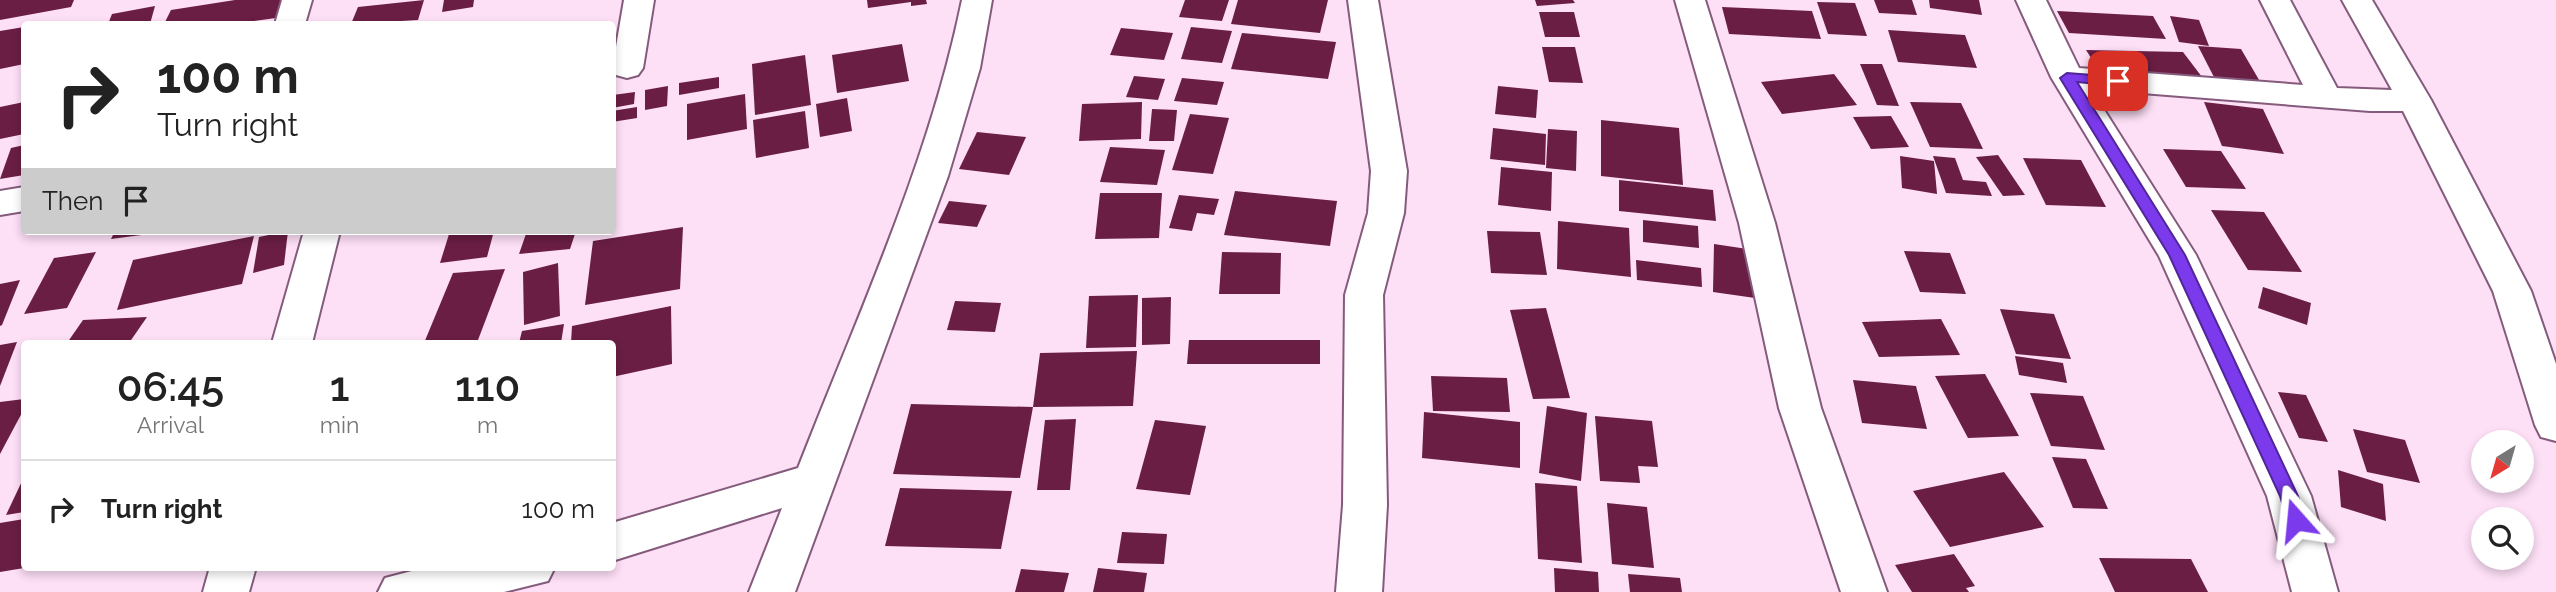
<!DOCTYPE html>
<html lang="en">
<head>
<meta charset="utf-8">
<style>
  :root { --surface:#fff; --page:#f2f2f2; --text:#222; --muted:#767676; --line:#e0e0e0 }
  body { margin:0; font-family:Raleway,sans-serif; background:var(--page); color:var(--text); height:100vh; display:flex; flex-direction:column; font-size:26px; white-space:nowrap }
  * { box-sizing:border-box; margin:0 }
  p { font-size:23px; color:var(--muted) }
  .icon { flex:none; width:38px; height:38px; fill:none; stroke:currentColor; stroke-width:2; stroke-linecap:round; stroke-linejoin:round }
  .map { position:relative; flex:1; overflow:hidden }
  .sheet { position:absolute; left:21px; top:340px; width:595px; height:231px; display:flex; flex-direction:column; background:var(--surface); border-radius:7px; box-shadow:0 4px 10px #0003 }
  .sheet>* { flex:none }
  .guide { position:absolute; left:21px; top:21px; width:595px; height:214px; border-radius:7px; box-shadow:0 4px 10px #0003; background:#fff; color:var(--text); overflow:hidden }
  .needle { width:46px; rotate:217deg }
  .fabs { position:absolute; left:2471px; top:430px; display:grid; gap:14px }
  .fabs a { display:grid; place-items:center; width:63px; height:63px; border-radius:50%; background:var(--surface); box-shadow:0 4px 10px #0003; font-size:35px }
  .pin { position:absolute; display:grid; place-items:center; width:60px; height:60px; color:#fff; margin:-30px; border-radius:14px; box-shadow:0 4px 10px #0006 }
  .me { position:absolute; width:77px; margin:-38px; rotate:342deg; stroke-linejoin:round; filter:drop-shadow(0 0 5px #0008) }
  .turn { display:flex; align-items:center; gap:24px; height:147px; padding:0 21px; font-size:32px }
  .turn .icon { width:91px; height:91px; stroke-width:2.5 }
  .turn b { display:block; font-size:49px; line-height:60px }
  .then { display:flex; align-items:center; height:66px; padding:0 21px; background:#0003; gap:14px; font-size:26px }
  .eta { display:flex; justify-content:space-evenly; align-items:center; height:119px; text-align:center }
  .eta b { font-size:42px; font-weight:600; line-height:49px }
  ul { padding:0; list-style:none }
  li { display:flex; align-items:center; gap:21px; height:98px; padding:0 21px; border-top:2px solid var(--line) }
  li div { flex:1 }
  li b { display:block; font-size:26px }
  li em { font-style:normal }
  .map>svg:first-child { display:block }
</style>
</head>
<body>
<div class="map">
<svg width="2556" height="592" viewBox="0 0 2556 592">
  <rect width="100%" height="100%" fill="#fddff6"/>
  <!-- building -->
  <g fill="#6a1e44">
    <path d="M0,0H74L71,7L0,20Z"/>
    <path d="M235,0H282L276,18L231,24H164L171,10Z"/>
    <path d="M424,0L418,20L351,24L358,7Z"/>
    <path d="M444,0H474L473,7L442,12Z"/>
    <path d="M867,0H926L927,4L911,6V2L868,8Z"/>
    <path d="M1185,0H1229L1222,21L1179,17Z"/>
    <path d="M1238,0H1328L1320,33L1231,24Z"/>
    <path d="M1535,0H1573L1575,3L1537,6Z"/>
    <path d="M1874,0H1912L1917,15L1879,13Z"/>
    <path d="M1929,0H1979L1982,15L1930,8Z"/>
    <path d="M1817,2L1855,3L1867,36L1828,34Z"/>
    <path d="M155,6L150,24H108L112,14Z"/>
    <path d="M1722,7L1812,11L1821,39L1729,34Z"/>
    <path d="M2057,11L2153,16L2166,39L2069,33Z"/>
    <path d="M1539,12H1574L1580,37H1545Z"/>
    <path d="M2170,16L2199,20L2209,46L2179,42Z"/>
    <path d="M24,27V64L0,69V31Z"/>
    <path d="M1191,27L1232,31L1222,63L1181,59Z"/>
    <path d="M1121,28L1173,33L1164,60L1110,55Z"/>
    <path d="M1888,30L1965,35L1977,68L1898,62Z"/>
    <path d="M1242,33L1336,42L1328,79L1231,69Z"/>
    <path d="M902,44L909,81L837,93L832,55Z"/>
    <path d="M2198,46L2241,49L2262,85L2216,81Z"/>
    <path d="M1542,47H1575L1583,83L1549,82Z"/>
    <path d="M2086,50L2183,52L2202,77L2102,75Z"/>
    <path d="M805,55L811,105L755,115L752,64Z"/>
    <path d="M1860,64H1882L1899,106L1877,105Z"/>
    <path d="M1834,74L1857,105L1782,114L1761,82Z"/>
    <path d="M1134,76L1165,79L1158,100L1126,97Z"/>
    <path d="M719,77V88L679,95V83Z"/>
    <path d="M1182,78L1224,82L1217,105L1174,101Z"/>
    <path d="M668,86L667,106L645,110V90Z"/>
    <path d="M1498,86L1538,90L1536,118L1495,114Z"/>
    <path d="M635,92L634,104L612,108L613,95Z"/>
    <path d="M745,94L747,129L687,140V104Z"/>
    <path d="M847,98L852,131L820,137L816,104Z"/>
    <path d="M24,102V134L0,139V107Z"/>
    <path d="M1142,102L1141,139L1079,141L1082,104Z"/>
    <path d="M1910,102L1961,103L1983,149L1930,147Z"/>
    <path d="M2204,102L2263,109L2284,154L2222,146Z"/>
    <path d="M637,107V118L612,122V111Z"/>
    <path d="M1152,109L1177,110L1174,141H1149Z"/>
    <path d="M805,111L809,148L756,158L753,120Z"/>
    <path d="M1190,114L1229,118L1213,174L1172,170Z"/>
    <path d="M1891,116L1909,147L1871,149L1853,117Z"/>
    <path d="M1601,120L1679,128L1683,185L1601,176Z"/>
    <path d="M1493,128L1546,134L1545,165L1490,159Z"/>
    <path d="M1548,129L1577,131L1576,171L1546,168Z"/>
    <path d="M977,132L1026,137L1009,175L959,169Z"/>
    <path d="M24,145V175L0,179L11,148Z"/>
    <path d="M1110,147L1165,150L1157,185L1100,182Z"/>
    <path d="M2163,149L2221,151L2246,189L2186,187Z"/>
    <path d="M1998,155L2025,195L2003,196L1976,157Z"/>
    <path d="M1900,156L1934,161L1937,194L1902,188Z"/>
    <path d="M1933,156L1955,158L1963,180L1986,182L1992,196L1946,193Z"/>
    <path d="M2023,158L2081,160L2106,207L2046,205Z"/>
    <path d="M1501,167L1552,172L1551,211L1498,205Z"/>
    <path d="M1619,180L1713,190L1716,221L1619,211Z"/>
    <path d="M1235,191L1337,201L1330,246L1224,235Z"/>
    <path d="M1100,193H1162L1159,238L1095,239Z"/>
    <path d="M1179,195L1219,199L1214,215L1197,213L1192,231L1169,228Z"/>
    <path d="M949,201L987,205L977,227L938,223Z"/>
    <path d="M2211,210L2264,212L2302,272L2248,270Z"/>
    <path d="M1643,220L1698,226L1699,248L1643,242Z"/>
    <path d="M1558,221L1629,228L1631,277L1557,269Z"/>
    <path d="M683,227L680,289L585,305L593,241Z"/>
    <path d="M115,231H150L149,234L111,239Z"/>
    <path d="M288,231L284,265L253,273L259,237Z"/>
    <path d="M450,231H494L487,257L440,263Z"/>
    <path d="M527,231H576L570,249L519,254Z"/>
    <path d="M1487,231L1540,232L1547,275L1491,273Z"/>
    <path d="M254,236L242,284L117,310L133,260Z"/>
    <path d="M1714,244L1754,250L1755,298L1713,292Z"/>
    <path d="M1904,251L1950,253L1966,294L1920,292Z"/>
    <path d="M96,252L67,308L24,314L54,258Z"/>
    <path d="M1222,252L1281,253L1280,294H1219Z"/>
    <path d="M1636,260L1701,268L1702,287L1637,280Z"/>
    <path d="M558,263L560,316L524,325L523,272Z"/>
    <path d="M505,269L478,340L424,343L453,273Z"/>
    <path d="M20,280L2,325L0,326V284Z"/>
    <path d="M2263,287L2311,303L2307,325L2258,308Z"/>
    <path d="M1138,295L1136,347L1086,348L1089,296Z"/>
    <path d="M1171,297L1170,344L1142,345V298Z"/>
    <path d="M955,301L1001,303L995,332L947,330Z"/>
    <path d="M671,306L672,364L612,377V343H571L572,326Z"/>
    <path d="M1546,308L1570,398L1533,399L1510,310Z"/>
    <path d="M2000,309L2054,314L2071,359L2016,354Z"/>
    <path d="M147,317L129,343H67L83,320Z"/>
    <path d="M1941,319L1960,355L1879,357L1862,322Z"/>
    <path d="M564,324L561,343H519L522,331Z"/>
    <path d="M1189,340H1320V364H1187Z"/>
    <path d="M17,342L0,386V345Z"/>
    <path d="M1137,351L1133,406L1033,407L1040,353Z"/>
    <path d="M2015,356L2063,363L2067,383L2019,375Z"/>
    <path d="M1985,374L2019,436L1968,438L1935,376Z"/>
    <path d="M1431,376L1507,378L1510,412L1433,411Z"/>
    <path d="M1853,380L1916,386L1927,429L1862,423Z"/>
    <path d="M2278,392L2306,395L2328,442L2299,438Z"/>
    <path d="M2030,393L2083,396L2105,450L2051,446Z"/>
    <path d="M24,399V409L0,454V402Z"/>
    <path d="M911,404L1033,407L1020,478L893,474Z"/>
    <path d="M1547,406L1587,413L1581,481L1539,473Z"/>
    <path d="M1424,412L1520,422V468L1422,458Z"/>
    <path d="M1595,416L1652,421L1658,467L1638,466L1640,483L1600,481Z"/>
    <path d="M1076,419L1070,490H1037L1045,420Z"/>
    <path d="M1155,420L1206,426L1190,495L1136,489Z"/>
    <path d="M2353,429L2405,440L2420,483L2367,472Z"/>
    <path d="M2052,457L2086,459L2108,509L2073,508Z"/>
    <path d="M2338,470L2383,484L2386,521L2341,507Z"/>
    <path d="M2004,472L2044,527L1950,547L1913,491Z"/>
    <path d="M24,477V512L6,515Z"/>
    <path d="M1535,483L1577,486L1582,563L1538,559Z"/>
    <path d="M900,488L1012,491L1001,549L885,546Z"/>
    <path d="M1607,503L1647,507L1654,568L1612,564Z"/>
    <path d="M24,519V568L0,572V523Z"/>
    <path d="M1122,532L1167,534L1164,564L1117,563Z"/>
    <path d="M1954,554L1975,586L1966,588L1969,592H1912L1895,565Z"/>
    <path d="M2099,558L2191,559L2208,592H2115Z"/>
    <path d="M1098,568L1147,573L1144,592H1093Z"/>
    <path d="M1554,568L1598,572L1599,592H1555Z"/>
    <path d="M1021,569L1069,573L1064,592H1015Z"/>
    <path d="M1628,574L1680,578L1682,592H1630Z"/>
  </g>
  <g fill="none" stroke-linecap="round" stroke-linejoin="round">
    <defs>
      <g id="minor">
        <path d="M282,0H312L305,24H275Z"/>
        <path d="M624,0H654L643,68L638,75L627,78L616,75L612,70Z"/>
        <path d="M962,0H992L980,68L948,176L795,592H749L782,508L612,561V523L798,468C858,314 929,162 962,0Z"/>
        <path d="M1348,0H1378L1407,171L1404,213L1383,295L1387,505L1382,592H1336L1343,505L1345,295L1368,213L1371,171Z"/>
        <path d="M1675,0H1705L1775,223L1821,408L1887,592H1841L1779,408L1739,223Z"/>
        <path d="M2016,0H2046L2079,68L2303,85L2260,0H2290L2337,88L2392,90L2342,0H2372L2431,100L2531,291L2556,364V441L2541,437L2535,425L2493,291L2403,111H2370L2091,89L2196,255L2311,496L2338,592H2292L2267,496L2159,256L2051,77Z"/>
        <path d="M24,187V211L0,215V191Z"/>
        <path d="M304,231H340L312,343H272Z"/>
        <path d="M210,567H256L249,592H203Z"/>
        <path d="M427,567H555L548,581L504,592H378L385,578Z"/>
      </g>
    </defs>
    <!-- minor casing -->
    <use href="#minor" stroke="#855b7d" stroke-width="4"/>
    <!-- minor -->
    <use href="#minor" fill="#fff" fill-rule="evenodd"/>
  </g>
  <!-- route -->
  <path fill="#7c3aed" stroke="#51269a" stroke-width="2" d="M2067,73L2118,77L2125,81L2118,86L2077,82L2185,255L2298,496L2305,520L2302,525H2289L2280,496L2169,255L2060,78Z"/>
</svg>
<div class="fabs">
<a><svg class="needle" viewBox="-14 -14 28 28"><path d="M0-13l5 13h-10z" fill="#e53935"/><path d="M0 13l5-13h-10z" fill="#767676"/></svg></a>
<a><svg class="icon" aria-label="search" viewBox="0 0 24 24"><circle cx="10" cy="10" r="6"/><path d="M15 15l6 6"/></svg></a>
</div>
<div class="pin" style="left:2118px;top:81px;background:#d93025"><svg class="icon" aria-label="arrive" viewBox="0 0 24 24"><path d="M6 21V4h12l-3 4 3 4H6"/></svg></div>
<svg class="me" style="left:2296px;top:520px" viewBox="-20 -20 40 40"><path d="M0-17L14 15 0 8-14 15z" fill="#7c3aed" stroke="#fff" stroke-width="4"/></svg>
<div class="guide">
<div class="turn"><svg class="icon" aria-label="right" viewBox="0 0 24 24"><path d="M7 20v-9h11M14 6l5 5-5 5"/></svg><div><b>100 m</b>Turn right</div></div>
<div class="then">Then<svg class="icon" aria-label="arrive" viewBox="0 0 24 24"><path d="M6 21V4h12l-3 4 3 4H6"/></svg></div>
</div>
<section class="sheet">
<div class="eta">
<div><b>06:45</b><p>Arrival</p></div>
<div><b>1</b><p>min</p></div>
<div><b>110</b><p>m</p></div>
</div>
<ul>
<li><svg class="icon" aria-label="right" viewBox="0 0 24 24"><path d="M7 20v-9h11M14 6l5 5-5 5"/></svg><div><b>Turn right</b></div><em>100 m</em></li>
</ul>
</section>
</div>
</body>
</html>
